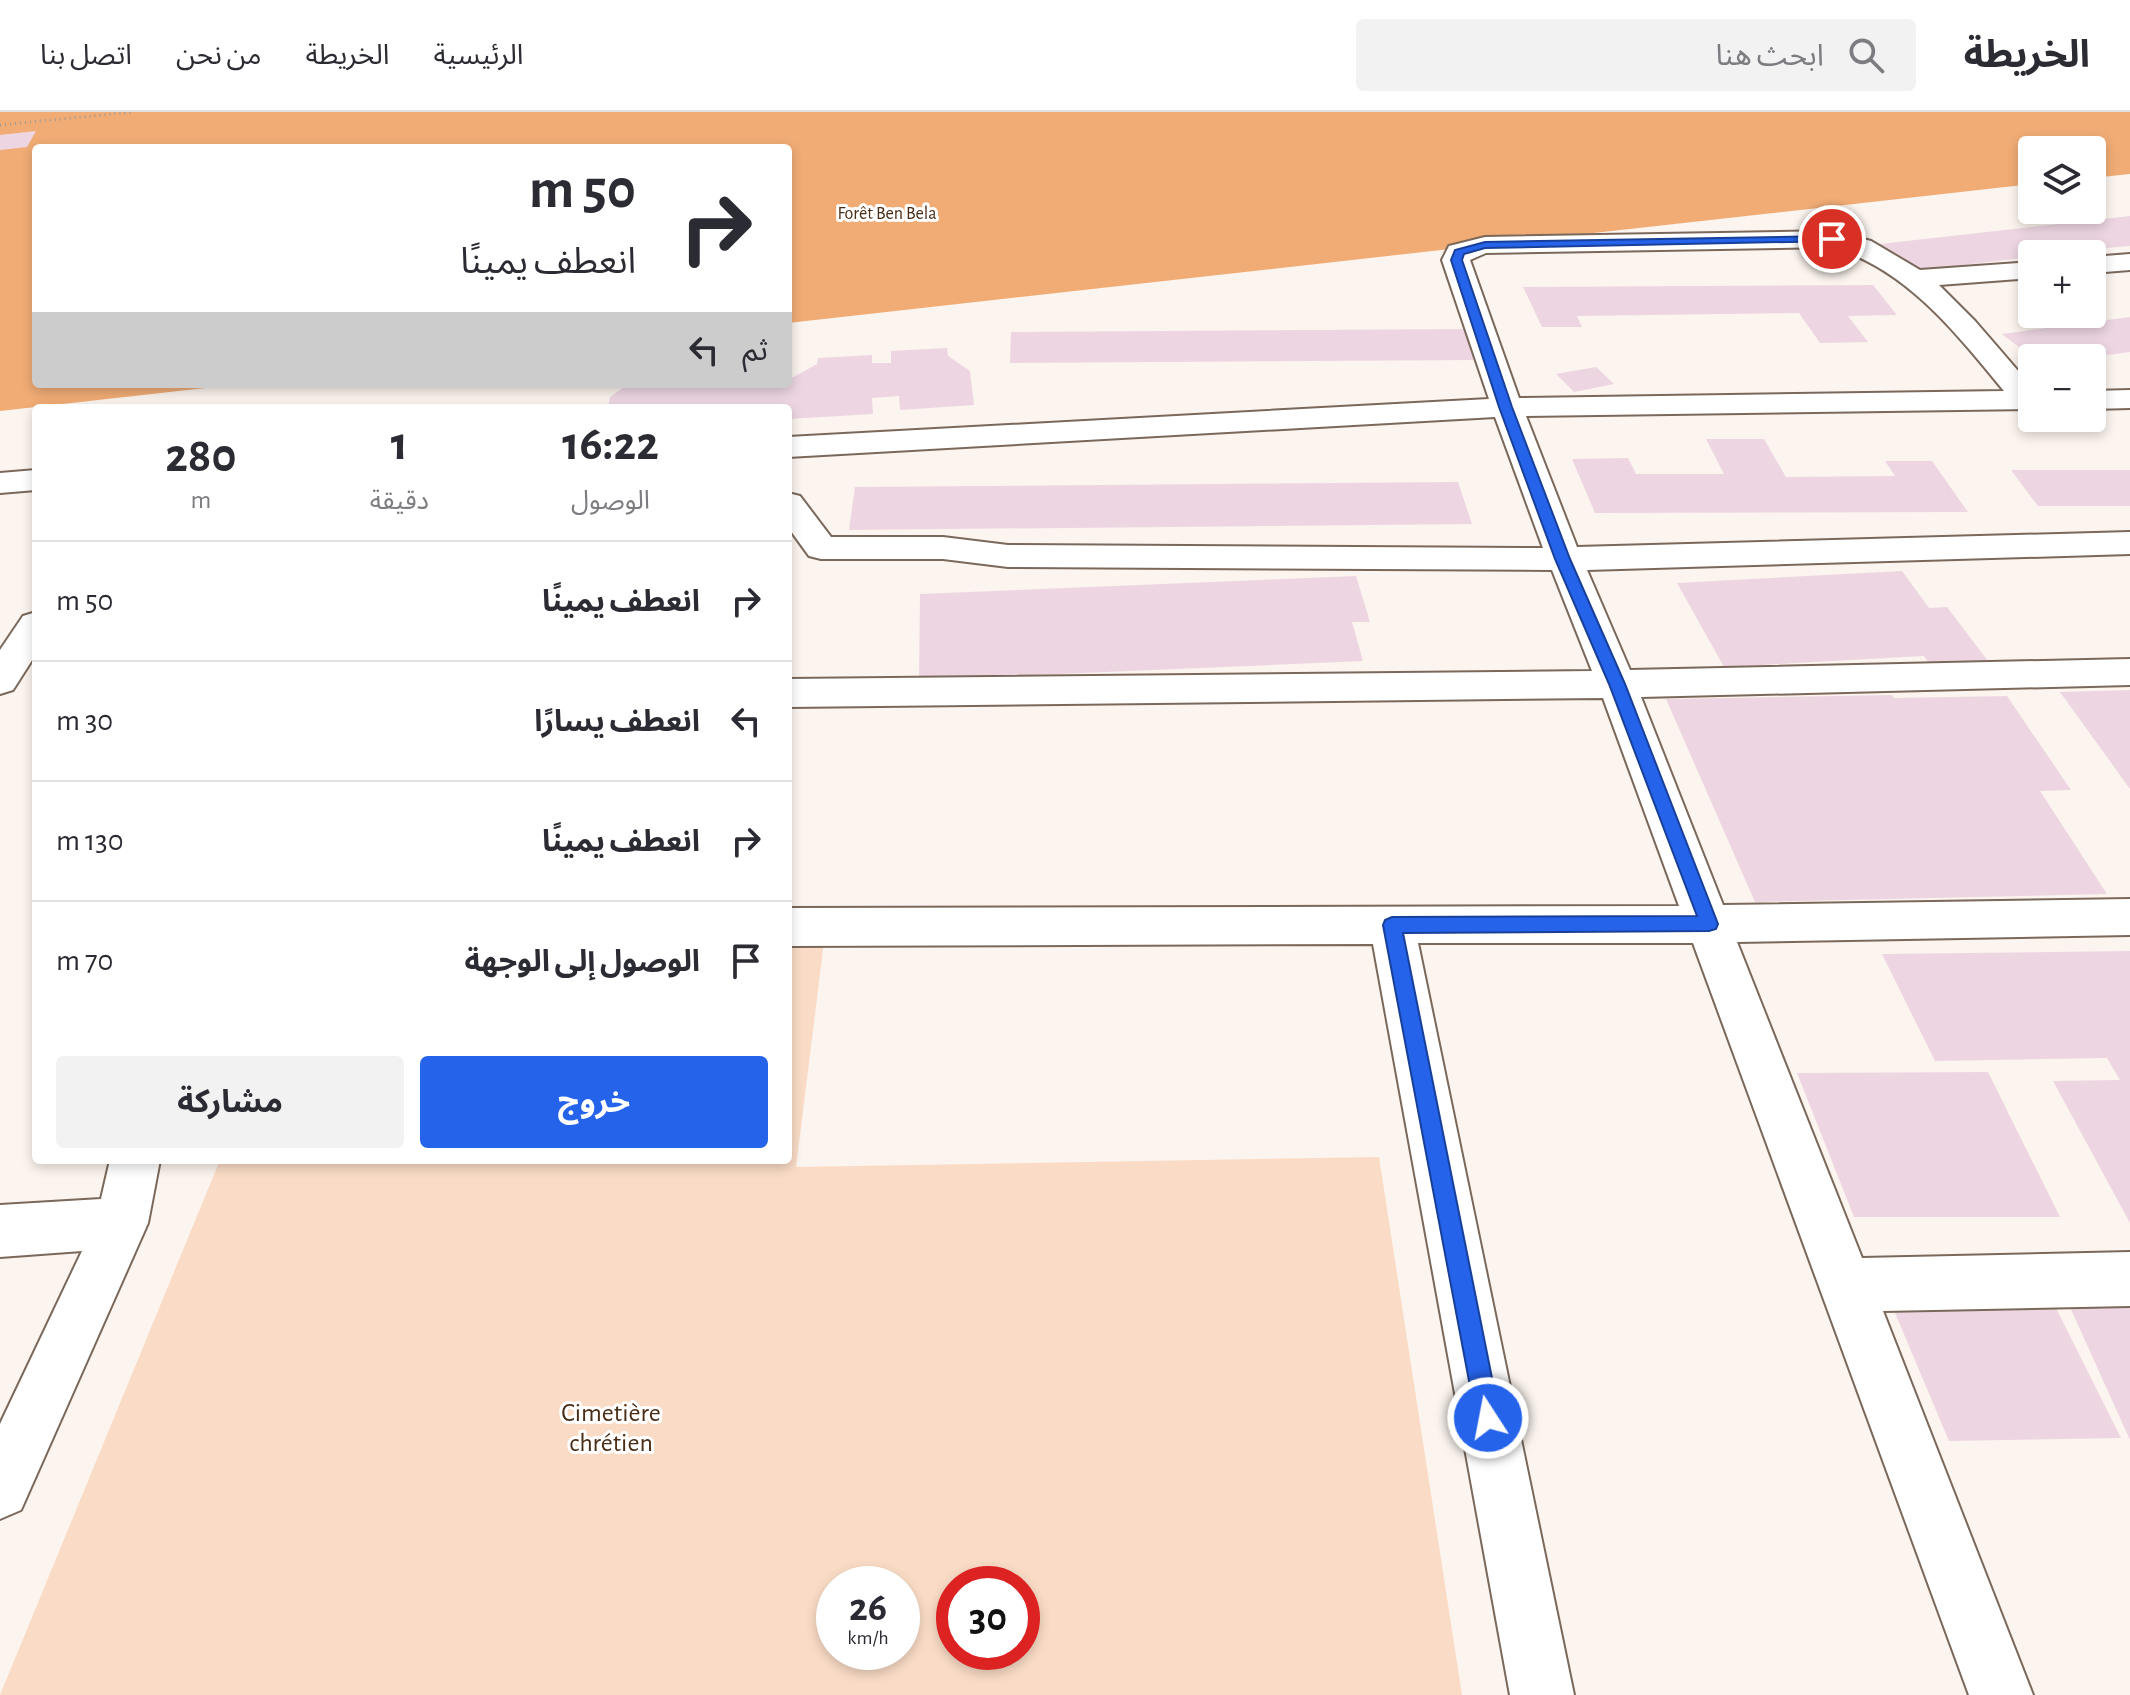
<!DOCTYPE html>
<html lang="ar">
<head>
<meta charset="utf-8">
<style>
  :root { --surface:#fff; --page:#f2f2f3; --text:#2b2b33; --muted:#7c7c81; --line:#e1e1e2; --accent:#2563eb }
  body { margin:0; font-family:"Alegreya Sans","Noto Sans Arabic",sans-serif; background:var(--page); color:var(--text); direction:rtl; height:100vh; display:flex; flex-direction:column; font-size:30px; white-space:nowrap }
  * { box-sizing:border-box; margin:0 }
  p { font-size:26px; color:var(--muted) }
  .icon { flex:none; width:44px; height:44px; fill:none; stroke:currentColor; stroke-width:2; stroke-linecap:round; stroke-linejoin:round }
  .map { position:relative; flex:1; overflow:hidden; direction:ltr }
  .side { position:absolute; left:32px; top:292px; width:760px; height:760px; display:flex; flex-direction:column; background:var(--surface); border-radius:8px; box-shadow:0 4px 12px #0003; direction:rtl }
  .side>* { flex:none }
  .top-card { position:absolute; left:32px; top:32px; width:760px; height:244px; border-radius:8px; box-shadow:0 4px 12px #0003; direction:rtl; background:#fff; color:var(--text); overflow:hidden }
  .fabs { position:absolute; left:2018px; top:24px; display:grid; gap:16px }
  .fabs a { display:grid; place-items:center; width:88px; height:88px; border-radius:8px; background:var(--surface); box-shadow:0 4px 12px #0003; font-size:40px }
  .speed { position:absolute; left:816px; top:1454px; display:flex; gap:16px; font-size:40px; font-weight:700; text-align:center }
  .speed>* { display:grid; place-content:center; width:104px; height:104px; border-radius:50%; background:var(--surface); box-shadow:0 4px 12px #0003; line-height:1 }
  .speed small { font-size:20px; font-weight:400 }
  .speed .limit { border:12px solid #d22; background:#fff; color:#111 }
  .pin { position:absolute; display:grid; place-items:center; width:68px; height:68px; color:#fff; margin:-34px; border:4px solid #fff; border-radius:50%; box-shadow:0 2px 8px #0007 }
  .me { position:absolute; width:88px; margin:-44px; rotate:349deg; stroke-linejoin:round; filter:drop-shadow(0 0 6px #0008) }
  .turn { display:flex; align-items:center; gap:28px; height:168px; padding:0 24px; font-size:36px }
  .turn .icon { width:104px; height:104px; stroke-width:2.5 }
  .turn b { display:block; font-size:56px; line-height:68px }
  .then { display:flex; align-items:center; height:76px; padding:0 24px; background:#0003; gap:16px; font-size:30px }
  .eta { display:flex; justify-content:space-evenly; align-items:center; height:136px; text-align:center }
  .eta b { font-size:48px; font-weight:700; line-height:56px }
  .button { display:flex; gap:16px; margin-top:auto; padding:16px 24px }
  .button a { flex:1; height:92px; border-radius:8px; background:var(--accent); color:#fff; font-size:32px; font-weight:700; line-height:92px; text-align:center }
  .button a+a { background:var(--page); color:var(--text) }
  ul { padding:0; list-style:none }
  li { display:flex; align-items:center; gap:24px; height:120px; padding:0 24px; border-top:2px solid var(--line) }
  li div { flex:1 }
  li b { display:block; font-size:30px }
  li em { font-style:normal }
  header { display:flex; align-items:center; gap:48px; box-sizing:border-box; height:112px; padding:0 40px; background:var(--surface); border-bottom:2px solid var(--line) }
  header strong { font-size:38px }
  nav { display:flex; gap:44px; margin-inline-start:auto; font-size:28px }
  .search { width:560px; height:72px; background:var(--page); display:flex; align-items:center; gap:20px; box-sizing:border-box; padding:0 28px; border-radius:8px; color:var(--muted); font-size:30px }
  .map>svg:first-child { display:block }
</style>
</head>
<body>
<header>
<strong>الخريطة</strong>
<div class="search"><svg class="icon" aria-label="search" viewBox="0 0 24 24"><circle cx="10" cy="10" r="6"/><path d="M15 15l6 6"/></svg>ابحث هنا</div>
<nav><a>الرئيسية</a><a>الخريطة</a><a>من نحن</a><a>اتصل بنا</a></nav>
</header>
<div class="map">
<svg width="2130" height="1583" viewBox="0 0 2130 1583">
  <rect width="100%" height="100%" fill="#fcf4ee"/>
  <!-- green -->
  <path fill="#fadcc6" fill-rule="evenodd" d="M824,830L796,1055L1379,1045L1462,1583H0L220,1048H788V831ZM834,1472H902V1540H834ZM954,1472H1022V1540H954Z"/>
  <!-- forest -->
  <path fill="#f1ac75" d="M0,0H2130V62L2092,66V38H2032V72L788,211V36H36V272H241L0,299Z"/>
  <!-- building -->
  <g fill="#edd6e2">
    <path d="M36,19L27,35L0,38V23Z"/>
    <path d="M2130,104V134L2032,142V145L1903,160L1871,133Z"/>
    <path d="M1873,173L1897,203L1848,204L1868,230L1820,231L1799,201L1577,204L1582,215H1542L1523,175Z"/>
    <path d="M2130,205V240L2084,246H2033L2002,222Z"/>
    <path d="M1464,217L1476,248L1010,251L1011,220Z"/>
    <path d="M947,236L948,244L970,259L974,293L900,298L899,284L872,286L873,302L788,307V296H608L610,285L628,272H788V268L817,252L818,246L872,243V251H891V239Z"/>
    <path d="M1596,255L1614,272L1574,280L1556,262Z"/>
    <path d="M1706,327H1764L1786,365L1895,364L1885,349H1932L1968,400L1595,401L1572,347L1628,346L1636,362H1724Z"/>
    <path d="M2011,358H2130V394H2038Z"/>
    <path d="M1458,370L1472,412L849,418L855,375Z"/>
    <path d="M1902,459L1929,496L1947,495L1988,549L1930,553L1924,544L1724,555L1677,471Z"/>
    <path d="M1356,464L1370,510H1352L1363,549L919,568L920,482Z"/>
    <path d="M2130,578V677L2060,580Z"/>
    <path d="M1892,583L1894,586L2007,584L2071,678L2040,679L2107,782L1755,790L1666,587Z"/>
    <path d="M2130,839V1111L2053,969L2120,968L2107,946L1935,949L1882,842Z"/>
    <path d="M1988,960L2060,1105H1854L1797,961Z"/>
    <path d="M2051,1186L2121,1326L1949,1329L1890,1189Z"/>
    <path d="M2069,1193L2130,1195V1328Z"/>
  </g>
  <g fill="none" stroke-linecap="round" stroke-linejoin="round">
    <defs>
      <g id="minor">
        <path d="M1832,119L1871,129L1920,158L2032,150V166L1939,173L1975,209L2032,275V297L1526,304L1577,435L2130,420V442L1587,458L1630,558L2130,547V573L1641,585L1723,793L2130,787V823L1737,830L1862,1146L2130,1140V1194L1883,1199L2033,1583H1969L1693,831H1418L1574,1583H1510L1373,832L788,834V796L1679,794L1603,586L788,595V567L1592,559L1552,458L1008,455L943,447H821L809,444L788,415V381L800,384L831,425H943L1008,433L1543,436L1495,305L788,345V325L1489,287L1442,148L1449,134L1485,125ZM1831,135C1906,156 1956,221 2004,279L1519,286L1470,148L1486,141Z"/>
        <path d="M2130,142V158L2092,161V145Z"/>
        <path d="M2130,278V296L2092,297V279Z"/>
        <path d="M36,358V378L0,381V361Z"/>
        <path d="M36,500V542L13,578L0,582V538L23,504Z"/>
        <path d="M110,1048H160L148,1111L21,1398L0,1407V1312L82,1139L0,1145V1093L101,1087Z"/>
      </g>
    </defs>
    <!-- minor casing -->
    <use href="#minor" stroke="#7a685b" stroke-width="4"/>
    <!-- path -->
    <path stroke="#a19993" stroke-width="3" stroke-dasharray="1 4" stroke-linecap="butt" d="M0,13L133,0"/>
    <!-- minor -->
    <use href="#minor" fill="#fff" fill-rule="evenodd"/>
  </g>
  <!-- route -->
  <path fill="#2563eb" stroke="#184099" stroke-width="2" d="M1832,124L1837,127L1836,129L1485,136L1464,142L1462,148L1512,295L1570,447L1625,572L1718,812L1716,817L1709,819L1403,821L1500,1306L1496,1314L1488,1318L1479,1314L1476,1306L1383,813L1385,808L1392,805L1697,804L1609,572L1555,447L1499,295L1451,148L1455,138L1485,130Z"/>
  <g text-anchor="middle" stroke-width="6" stroke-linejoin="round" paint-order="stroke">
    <!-- far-park labels -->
    <g font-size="18" fill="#4a2d16" stroke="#fff">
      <text x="887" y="107">Forêt Ben Bela</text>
    </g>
    <!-- near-park labels -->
    <g font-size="26" fill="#4a2d16" stroke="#fff">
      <text x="611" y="1309">Cimetière<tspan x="611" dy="30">chrétien</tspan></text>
    </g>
  </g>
</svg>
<div class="fabs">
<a><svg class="icon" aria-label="layers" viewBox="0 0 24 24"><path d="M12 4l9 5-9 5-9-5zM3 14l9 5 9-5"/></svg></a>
<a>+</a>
<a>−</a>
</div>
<div class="speed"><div>26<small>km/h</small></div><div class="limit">30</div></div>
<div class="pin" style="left:1832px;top:127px;background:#d93025"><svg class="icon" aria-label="arrive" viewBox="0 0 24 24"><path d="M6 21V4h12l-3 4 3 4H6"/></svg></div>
<svg class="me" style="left:1488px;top:1306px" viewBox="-20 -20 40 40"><circle r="17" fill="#2563eb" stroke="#fff" stroke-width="3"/><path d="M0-11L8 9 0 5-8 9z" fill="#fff"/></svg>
<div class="top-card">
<div class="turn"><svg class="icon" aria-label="right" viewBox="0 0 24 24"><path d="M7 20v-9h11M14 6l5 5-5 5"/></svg><div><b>50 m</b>انعطف يمينًا</div></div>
<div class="then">ثم<svg class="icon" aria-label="left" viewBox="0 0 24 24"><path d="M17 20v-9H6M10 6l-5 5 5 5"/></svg></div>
</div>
<section class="side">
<div class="eta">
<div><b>16:22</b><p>الوصول</p></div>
<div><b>1</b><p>دقيقة</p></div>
<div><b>280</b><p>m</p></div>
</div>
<ul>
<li><svg class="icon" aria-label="right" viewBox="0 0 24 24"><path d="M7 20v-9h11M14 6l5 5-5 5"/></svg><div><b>انعطف يمينًا</b></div><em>50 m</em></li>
<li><svg class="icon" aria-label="left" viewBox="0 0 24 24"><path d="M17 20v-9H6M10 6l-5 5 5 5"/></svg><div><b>انعطف يسارًا</b></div><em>30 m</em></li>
<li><svg class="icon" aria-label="right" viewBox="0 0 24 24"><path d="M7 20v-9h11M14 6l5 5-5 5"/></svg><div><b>انعطف يمينًا</b></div><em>130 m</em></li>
<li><svg class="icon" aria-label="arrive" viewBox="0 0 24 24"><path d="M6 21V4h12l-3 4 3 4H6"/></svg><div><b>الوصول إلى الوجهة</b></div><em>70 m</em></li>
</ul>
<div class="button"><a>خروج</a><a>مشاركة</a></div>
</section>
</div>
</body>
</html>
